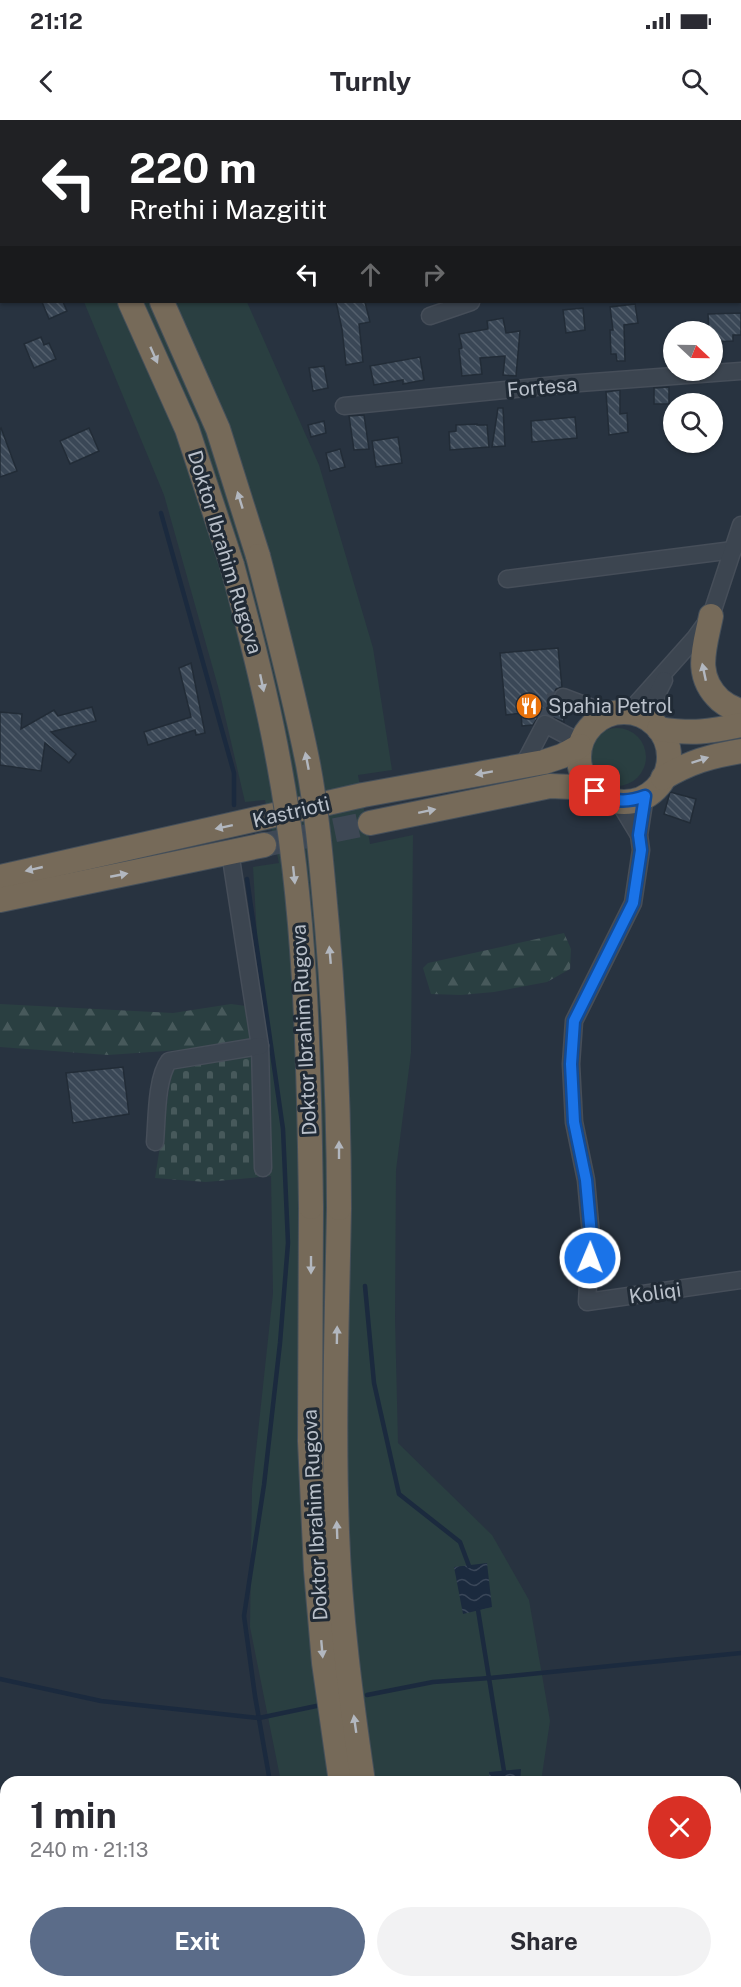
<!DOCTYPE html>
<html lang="en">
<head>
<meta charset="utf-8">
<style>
  :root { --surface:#fff; --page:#f2f2f3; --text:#2b2b33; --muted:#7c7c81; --accent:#5b6c89 }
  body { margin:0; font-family:"Public Sans",sans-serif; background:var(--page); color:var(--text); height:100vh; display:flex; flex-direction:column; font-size:22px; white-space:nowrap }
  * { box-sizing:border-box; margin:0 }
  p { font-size:20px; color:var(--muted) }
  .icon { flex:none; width:33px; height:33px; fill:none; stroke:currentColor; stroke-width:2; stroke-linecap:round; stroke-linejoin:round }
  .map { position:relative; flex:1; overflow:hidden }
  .drawer { position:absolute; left:0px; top:1656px; width:741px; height:212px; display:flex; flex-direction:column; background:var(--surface); border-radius:18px 18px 0 0; box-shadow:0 2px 4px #0004 }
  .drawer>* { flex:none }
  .banner { position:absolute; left:0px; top:0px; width:741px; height:183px; box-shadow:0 2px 4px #0004; background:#202124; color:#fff; overflow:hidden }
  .needle { width:39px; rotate:112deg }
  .tools { position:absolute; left:663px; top:201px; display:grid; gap:12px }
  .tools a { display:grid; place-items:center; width:60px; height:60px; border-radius:50%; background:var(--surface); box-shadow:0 2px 4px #0004; font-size:30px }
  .pin { position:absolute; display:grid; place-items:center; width:51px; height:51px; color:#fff; margin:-26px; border-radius:12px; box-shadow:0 3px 9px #0006 }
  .me { position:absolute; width:66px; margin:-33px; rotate:1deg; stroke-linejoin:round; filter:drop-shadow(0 0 4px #0008) }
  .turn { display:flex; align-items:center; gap:21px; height:126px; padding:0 30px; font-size:27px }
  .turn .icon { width:78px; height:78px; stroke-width:2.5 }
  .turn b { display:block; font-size:42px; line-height:51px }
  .lanes { display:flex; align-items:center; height:57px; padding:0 30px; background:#0003; justify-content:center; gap:30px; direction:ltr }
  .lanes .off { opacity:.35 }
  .round { display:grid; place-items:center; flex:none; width:63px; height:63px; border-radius:32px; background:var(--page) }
  .head { display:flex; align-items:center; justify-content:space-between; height:102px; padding:0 30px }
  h1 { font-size:36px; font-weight:700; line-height:45px }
  .primary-button { display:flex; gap:12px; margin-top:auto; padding:12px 30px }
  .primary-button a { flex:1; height:69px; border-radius:36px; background:var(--accent); color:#fff; font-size:24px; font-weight:700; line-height:69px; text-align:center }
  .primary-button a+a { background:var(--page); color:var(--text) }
  .status { display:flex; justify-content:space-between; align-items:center; height:42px; padding:0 30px; background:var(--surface); direction:ltr }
  .status svg { height:16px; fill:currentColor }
  header { display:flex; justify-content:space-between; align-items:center; height:78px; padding:0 30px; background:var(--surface); font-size:27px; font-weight:700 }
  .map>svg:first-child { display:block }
</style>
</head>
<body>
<div class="status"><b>21:12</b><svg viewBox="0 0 49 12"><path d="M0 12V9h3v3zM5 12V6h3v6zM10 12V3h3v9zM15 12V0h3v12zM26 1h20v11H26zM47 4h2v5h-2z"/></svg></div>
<header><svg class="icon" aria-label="back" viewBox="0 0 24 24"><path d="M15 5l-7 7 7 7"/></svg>Turnly<svg class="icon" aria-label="search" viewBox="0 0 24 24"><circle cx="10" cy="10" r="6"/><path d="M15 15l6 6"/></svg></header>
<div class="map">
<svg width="741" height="1867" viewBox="0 0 741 1867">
  <defs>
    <pattern id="forest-firs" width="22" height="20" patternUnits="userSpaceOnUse" patternTransform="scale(1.5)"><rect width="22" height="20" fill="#2a3f41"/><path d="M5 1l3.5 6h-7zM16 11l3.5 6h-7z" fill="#47595b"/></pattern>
    <pattern id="cemetery-stones" width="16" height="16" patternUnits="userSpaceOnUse" patternTransform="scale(1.5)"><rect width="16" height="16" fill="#2a3f41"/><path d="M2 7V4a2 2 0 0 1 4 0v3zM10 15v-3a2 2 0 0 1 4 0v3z" fill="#47595b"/></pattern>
    <pattern id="water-waves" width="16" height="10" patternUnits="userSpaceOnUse" patternTransform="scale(1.5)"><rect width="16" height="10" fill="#1b2a3e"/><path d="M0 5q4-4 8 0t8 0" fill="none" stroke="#3a4759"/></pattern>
    <pattern id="building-back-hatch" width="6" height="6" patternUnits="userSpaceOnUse" patternTransform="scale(1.5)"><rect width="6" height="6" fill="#3a4756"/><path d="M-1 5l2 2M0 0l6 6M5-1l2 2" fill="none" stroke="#54606d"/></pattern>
  </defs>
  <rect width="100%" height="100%" fill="#283340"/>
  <!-- grass -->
  <g fill="#2a3f41">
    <path d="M0,0H208L2,2L1,76Z"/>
    <path d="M84,182H247L319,345L373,528L392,650L358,655L370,724L413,715L411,933L396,1050L395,1198L398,1323L492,1415L529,1480L550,1601L541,1662H281L250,1507L252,1368L273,1173L271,1056L253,747L279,743L265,680L245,682L219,570L164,375Z"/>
    <circle cx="617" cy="637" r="29"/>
    <path d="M327,1862H489V1867H328Z"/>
  </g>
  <!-- forest -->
  <g fill="url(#forest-firs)">
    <path d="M564,813L571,829L570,849L547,862L494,872L461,875L431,874L423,848L428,843Z"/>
    <path d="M0,884L173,893L231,884L246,886L252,925L108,935L0,927Z"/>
  </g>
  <!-- cemetery -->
  <path fill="url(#cemetery-stones)" d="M252,925L265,961L271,1056L206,1062L155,1058L175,932Z"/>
  <!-- water -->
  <g fill="url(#water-waves)">
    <path d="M487,1443L492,1487L463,1494L454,1447Z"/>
    <path d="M521,1649L520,1662H490L489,1652Z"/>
  </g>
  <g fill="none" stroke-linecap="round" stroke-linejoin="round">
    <!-- stream -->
    <g stroke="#1b2a3e" stroke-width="4.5">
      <path d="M0,54L2,57"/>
      <path d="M161,393L234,653V685"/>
      <path d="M247,759L283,1009L288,1123L280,1223L264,1365L244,1496L255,1576L270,1662"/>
      <path d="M365,1166L374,1263L399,1374L460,1422L469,1446"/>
      <path d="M478,1490L504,1651"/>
      <path d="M0,1559L101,1581L259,1598L321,1585"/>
      <path d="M367,1575L433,1562L490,1558L741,1533"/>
      <path d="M331,1862L333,1867"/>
      <path d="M477,1867L478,1862"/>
    </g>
  </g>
  <!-- building -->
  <g fill="url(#building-back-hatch)" stroke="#222c37" stroke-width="1.5">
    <path d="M42,182H63L67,191L49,199Z"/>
    <path d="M336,182H365L370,202L359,204L363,242L346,245L342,209Z"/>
    <path d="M635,184L638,203L624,205L625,241H617L616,234H611L610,210H613L610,187Z"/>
    <path d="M583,188L585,210L566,213L563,190Z"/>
    <path d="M741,193V215H733V221L712,222V212H709L708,194Z"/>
    <path d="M503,198L506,213L520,211L516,256L503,255L505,236L480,238L482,254L462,256L459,229L462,228L459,214L488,209L487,201Z"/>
    <path d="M41,217L44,225L49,223L56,239L34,248L24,224Z"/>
    <path d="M420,237L424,260L403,264V260L374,265L370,246Z"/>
    <path d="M324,246L328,268L313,271L309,248Z"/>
    <path d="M669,267V284H654V268Z"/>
    <path d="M620,270V294L627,293L628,312L609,315L606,272Z"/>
    <path d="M498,288H503L505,326L492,327Z"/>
    <path d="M364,295L369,329L354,330L349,296Z"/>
    <path d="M575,297L577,318L532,322L531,301Z"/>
    <path d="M324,301L326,313L311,317L308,305Z"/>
    <path d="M477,304V305H487L489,327L450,330L449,312L456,311V305Z"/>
    <path d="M1,308L17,351L0,357V309Z"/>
    <path d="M89,308L99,331L70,344L60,321Z"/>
    <path d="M398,317L402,343L376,347L372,321Z"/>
    <path d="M340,329L345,347L330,351L326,333Z"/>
    <path d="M558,528L562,567L556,569L553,578L555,584L563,588L564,602L544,594L539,596L533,605L522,606L521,593L506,595L500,533Z"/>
    <path d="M191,543L205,613L196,615L195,610L148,625L144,612L191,597L179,548Z"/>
    <path d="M92,587L96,601L51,612L76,634L69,643L45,623L41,651L0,645V592L22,594L21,609L54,590L58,596Z"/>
    <path d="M670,672L696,679L690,703L664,694Z"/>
    <path d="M123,947L129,994L73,1003L66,953Z"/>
  </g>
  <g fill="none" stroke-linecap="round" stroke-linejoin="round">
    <!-- minor-tunnel -->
    <path stroke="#3e4855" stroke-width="16" stroke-dasharray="16 8" stroke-linecap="butt" d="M545,604L547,582L563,577"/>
    <!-- highway-tunnel -->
    <path stroke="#3e4855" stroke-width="24" stroke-dasharray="24 12" stroke-linecap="butt" d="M264,725L370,703"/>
    <defs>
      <g id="minor">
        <path d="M246,2L247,0"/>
        <path d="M740,134H741"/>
        <path d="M0,150L2,149"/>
        <path d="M430,196L471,182"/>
        <path d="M344,286L566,264L741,251"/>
        <path d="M507,459L733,430"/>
        <path d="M563,577L608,594"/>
        <path d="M629,592L695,518L711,496L741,405"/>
        <path d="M650,600L657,574L664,560"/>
        <path d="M523,646L545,604L581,623"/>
        <path d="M645,676L639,715L641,730L633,783L574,901L571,944L574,1002L586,1060L591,1115L587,1182L741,1160"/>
        <path d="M619,682L639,715"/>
        <path d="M230,732L260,926L263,1048"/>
        <path d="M155,1022C157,1000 156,958 169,941L260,926"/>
      </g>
      <g id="highway">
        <path d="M21,0L22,2"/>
        <path d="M50,0L51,2"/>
        <path d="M130,182L187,309L232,445"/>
        <path d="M162,182L218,309L258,436"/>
        <path d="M711,496C705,527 693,555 720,580C726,585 734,589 741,591"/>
        <circle cx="624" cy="637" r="45"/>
        <path d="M659,609C693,614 708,612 741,605"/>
        <path d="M663,658C690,642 710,636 741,631"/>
        <path d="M370,703L550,666L573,667L595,671"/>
        <path d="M0,757L363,675L544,642L562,636L580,626"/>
        <path d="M0,780L264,725"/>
        <path d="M311,1087L310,1321L316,1450L324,1543L341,1662"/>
        <path d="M339,1088C337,1196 333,1304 337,1412C340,1496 351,1579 363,1662"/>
        <path d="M380,1862L381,1867"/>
        <path d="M406,1862L408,1867"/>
      </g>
    </defs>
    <!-- minor casing -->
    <use href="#minor" stroke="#464e59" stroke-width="19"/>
    <!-- highway casing -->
    <use href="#highway" stroke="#46505a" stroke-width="26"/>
    <!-- minor -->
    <use href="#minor" stroke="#3c4550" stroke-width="16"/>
    <!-- highway -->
    <use href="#highway" stroke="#766a59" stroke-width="24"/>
    <defs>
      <g id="highway-bridge">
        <path d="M258,436C276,505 294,574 308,644C318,697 322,752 327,806C335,900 339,994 339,1088"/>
        <path d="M232,445C250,511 267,577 279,644C306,790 309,939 311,1087"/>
      </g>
    </defs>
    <!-- highway-bridge casing -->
    <use href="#highway-bridge" stroke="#46505a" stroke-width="26" stroke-linecap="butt"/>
    <!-- highway-bridge -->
    <use href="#highway-bridge" stroke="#766a59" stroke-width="24"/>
  </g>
  <!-- one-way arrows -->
  <defs><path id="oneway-solid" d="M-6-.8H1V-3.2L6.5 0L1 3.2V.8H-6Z" transform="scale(1.5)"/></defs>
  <g fill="#b2b7bf">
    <use href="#oneway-solid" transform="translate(154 235) rotate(66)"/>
    <use href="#oneway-solid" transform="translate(240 380) rotate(-107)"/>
    <use href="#oneway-solid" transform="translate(704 552) rotate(-102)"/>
    <use href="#oneway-solid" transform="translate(262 563) rotate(78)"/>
    <use href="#oneway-solid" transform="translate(700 640) rotate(-18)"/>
    <use href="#oneway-solid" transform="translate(307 641) rotate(-101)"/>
    <use href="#oneway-solid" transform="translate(484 653) rotate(170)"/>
    <use href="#oneway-solid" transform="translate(427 691) rotate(-12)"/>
    <use href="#oneway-solid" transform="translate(224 707) rotate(168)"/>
    <use href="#oneway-solid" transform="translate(34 749) rotate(167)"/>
    <use href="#oneway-solid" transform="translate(119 755) rotate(-11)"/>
    <use href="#oneway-solid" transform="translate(294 755) rotate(84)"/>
    <use href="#oneway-solid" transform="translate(330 835) rotate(-95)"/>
    <use href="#oneway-solid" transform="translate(339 1030) rotate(-90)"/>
    <use href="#oneway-solid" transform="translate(311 1145) rotate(90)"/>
    <use href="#oneway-solid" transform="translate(337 1215) rotate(-89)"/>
    <use href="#oneway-solid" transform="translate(337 1410) rotate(-92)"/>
    <use href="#oneway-solid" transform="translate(322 1529) rotate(85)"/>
    <use href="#oneway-solid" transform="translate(355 1604) rotate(-98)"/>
  </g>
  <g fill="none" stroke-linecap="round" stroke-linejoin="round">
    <defs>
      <path id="route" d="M590,1138L591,1115L586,1060L574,1002L571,944L574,901L633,783L641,730L639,715L645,676C626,683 612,682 595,671"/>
    </defs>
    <!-- route casing -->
    <use href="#route" stroke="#114b97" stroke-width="15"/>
    <!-- route -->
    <use href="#route" stroke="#1a73e8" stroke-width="10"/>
  </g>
  <!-- icons -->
  <defs>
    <symbol id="restaurant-disc" viewBox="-11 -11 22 22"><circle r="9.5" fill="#e8710a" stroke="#202a35"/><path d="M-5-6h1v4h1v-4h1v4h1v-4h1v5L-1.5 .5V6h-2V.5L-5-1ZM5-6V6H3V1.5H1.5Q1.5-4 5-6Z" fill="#fff"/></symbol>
  </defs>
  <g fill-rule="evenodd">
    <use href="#restaurant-disc" x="514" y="571" width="30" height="30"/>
  </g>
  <g text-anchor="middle" stroke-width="6" stroke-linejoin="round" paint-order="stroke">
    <!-- street labels -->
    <g font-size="20" fill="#b9c0ca" stroke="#202a35">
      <text transform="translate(542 267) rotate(-5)" y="7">Fortesa</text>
      <text transform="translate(225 432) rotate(73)" y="7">Doktor Ibrahim Rugova</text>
      <text transform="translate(291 692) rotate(-13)" y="7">Kastrioti</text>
      <text transform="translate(304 910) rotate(-93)" y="7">Doktor Ibrahim Rugova</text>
      <text transform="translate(655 1173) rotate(-8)" y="7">Koliqi</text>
      <text transform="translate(315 1395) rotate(-93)" y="7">Doktor Ibrahim Rugova</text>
    </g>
    <!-- poi labels -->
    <g font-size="20" fill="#b9c0ca" stroke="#202a35" text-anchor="start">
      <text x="548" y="593">Spahia Petrol</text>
    </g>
  </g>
</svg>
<div class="tools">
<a><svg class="needle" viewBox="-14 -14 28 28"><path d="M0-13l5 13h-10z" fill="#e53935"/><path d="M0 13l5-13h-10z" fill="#7c7c81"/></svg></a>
<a><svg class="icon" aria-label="search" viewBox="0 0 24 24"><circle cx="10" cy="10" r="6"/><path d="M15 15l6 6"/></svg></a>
</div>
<div class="pin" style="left:595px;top:671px;background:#d93025"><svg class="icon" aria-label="arrive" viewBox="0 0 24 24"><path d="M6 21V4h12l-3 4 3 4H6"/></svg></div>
<svg class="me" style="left:590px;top:1138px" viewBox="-20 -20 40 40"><circle r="17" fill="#1a73e8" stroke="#fff" stroke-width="3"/><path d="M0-11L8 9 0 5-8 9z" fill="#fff"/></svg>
<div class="banner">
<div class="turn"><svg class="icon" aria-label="left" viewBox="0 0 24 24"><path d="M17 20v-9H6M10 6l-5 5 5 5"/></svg><div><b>220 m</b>Rrethi i Mazgitit</div></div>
<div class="lanes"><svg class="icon" aria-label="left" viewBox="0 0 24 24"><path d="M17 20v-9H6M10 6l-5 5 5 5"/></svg><svg class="icon off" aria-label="ahead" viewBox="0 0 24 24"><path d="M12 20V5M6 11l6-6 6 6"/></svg><svg class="icon off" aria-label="right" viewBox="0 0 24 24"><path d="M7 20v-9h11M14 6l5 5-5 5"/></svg></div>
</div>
<section class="drawer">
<div class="head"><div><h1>1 min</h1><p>240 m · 21:13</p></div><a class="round" style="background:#d93025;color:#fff"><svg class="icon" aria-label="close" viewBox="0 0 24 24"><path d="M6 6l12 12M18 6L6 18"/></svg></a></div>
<div class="primary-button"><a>Exit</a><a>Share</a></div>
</section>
</div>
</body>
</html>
